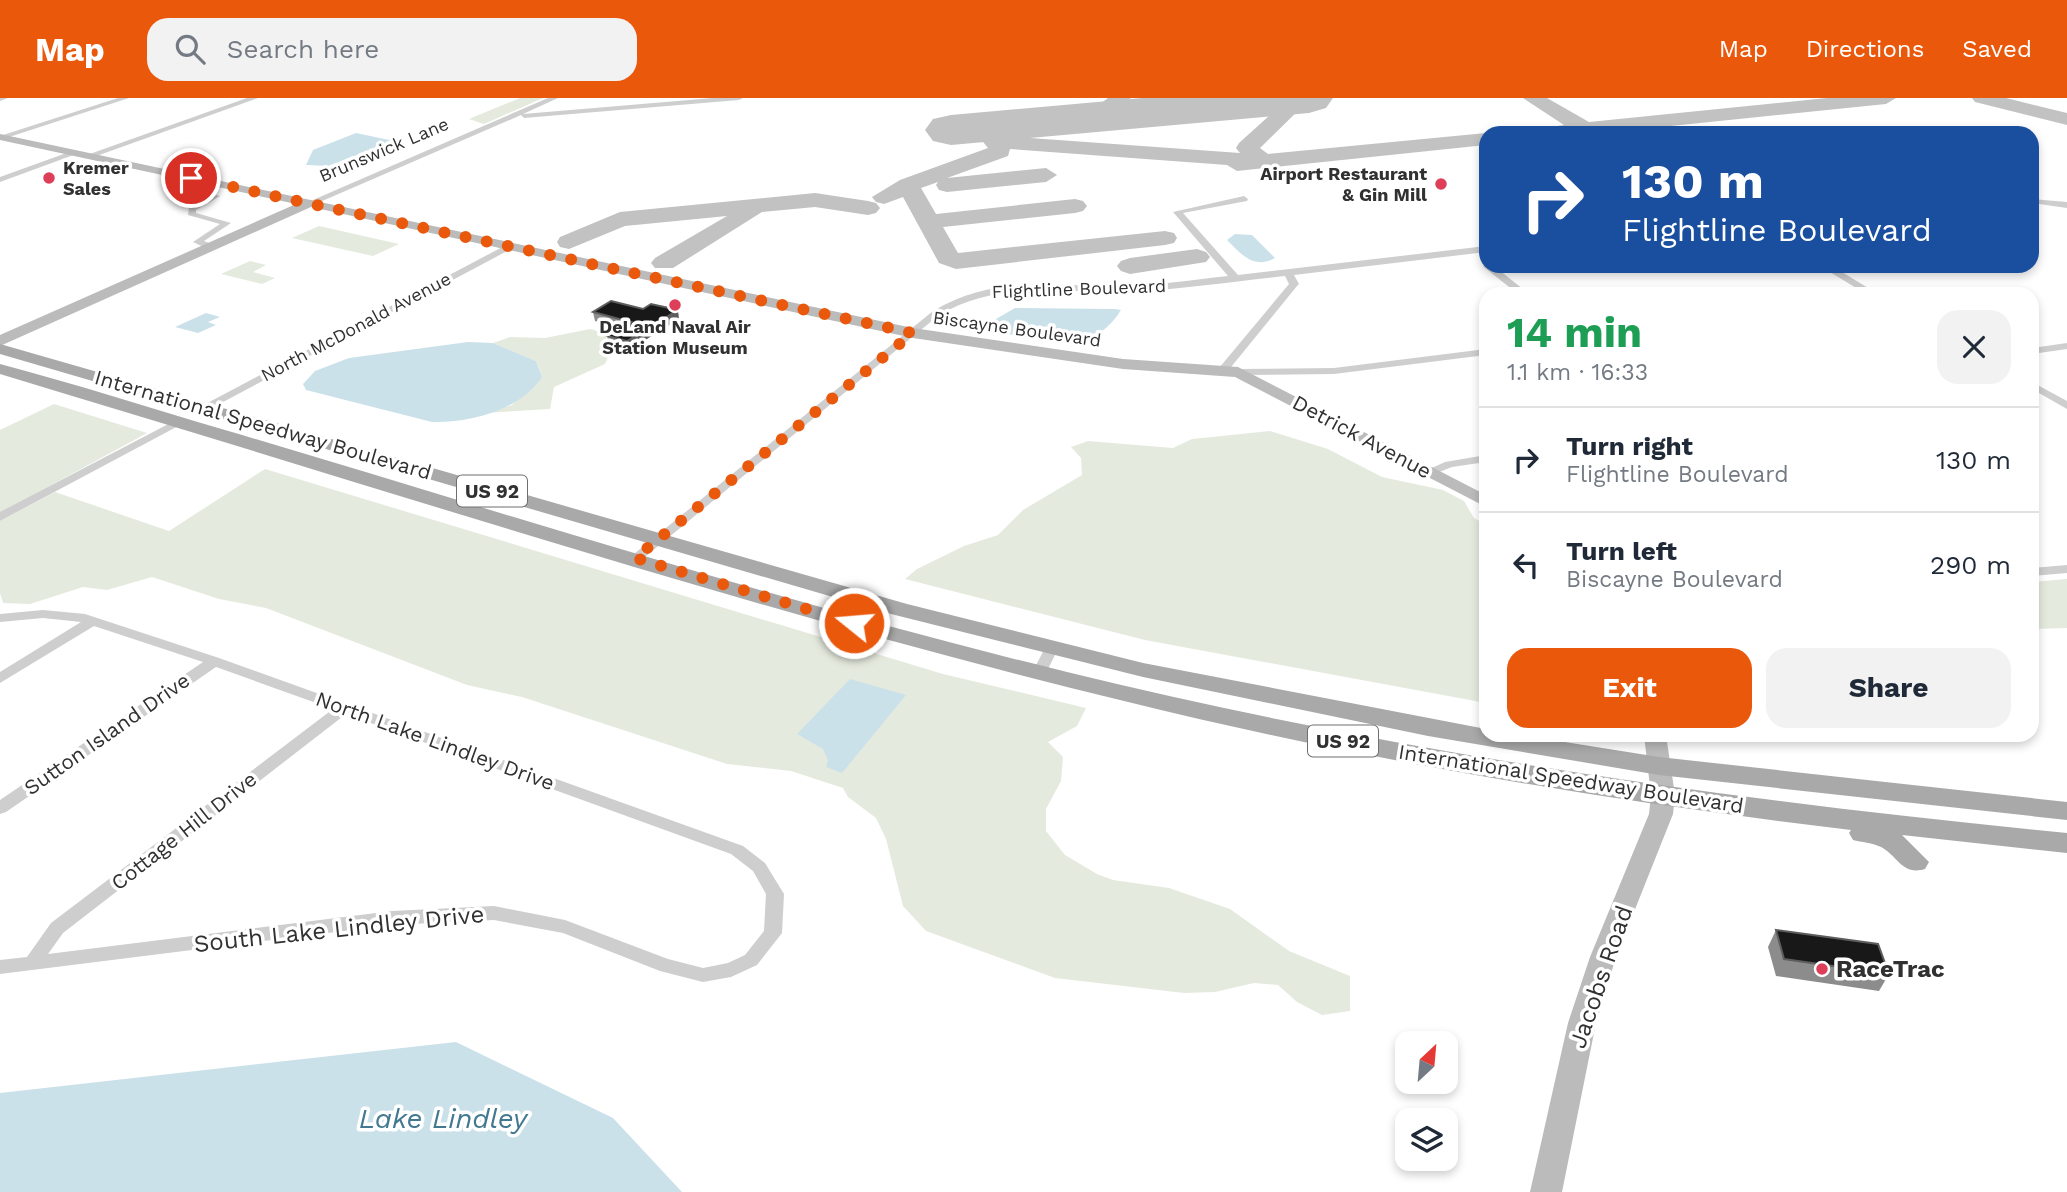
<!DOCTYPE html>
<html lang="en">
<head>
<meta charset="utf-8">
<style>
  :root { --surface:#fff; --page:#f2f2f3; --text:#1f2937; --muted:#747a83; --line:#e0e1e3; --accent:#ea580c }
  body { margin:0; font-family:"Work Sans",sans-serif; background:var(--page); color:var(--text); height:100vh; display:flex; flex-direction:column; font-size:26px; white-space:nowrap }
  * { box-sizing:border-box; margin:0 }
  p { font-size:23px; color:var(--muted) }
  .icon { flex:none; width:38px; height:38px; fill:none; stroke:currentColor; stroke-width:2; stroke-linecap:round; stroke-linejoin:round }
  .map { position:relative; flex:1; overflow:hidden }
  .panel { position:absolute; left:1479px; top:189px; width:560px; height:455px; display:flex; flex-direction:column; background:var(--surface); border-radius:21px; box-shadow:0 4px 10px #0003 }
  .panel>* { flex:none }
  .banner { position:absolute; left:1479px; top:28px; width:560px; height:147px; border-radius:21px; box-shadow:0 4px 10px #0003; background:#1a4fa0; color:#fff; overflow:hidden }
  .needle { width:46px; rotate:26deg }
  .controls { position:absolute; left:1395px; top:933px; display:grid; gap:14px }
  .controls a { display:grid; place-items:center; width:63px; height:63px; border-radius:14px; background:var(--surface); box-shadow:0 4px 10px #0003; font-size:35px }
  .pin { position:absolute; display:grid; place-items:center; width:60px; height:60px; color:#fff; margin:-30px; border:4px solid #fff; border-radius:50%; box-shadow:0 2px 7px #0007 }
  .me { position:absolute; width:77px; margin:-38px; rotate:287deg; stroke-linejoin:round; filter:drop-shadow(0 0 5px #0008) }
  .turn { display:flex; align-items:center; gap:24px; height:147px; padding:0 28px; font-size:32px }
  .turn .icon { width:91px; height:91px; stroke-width:2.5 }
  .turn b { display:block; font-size:49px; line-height:60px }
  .round { display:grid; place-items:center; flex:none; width:74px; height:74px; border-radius:21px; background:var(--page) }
  .head { display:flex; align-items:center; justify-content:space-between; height:119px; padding:0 28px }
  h1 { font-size:42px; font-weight:700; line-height:52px; color:#1e9e55 }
  .primary-button { display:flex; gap:14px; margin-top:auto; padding:14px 28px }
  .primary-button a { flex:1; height:80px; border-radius:21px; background:var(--accent); color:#fff; font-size:28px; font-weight:700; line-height:80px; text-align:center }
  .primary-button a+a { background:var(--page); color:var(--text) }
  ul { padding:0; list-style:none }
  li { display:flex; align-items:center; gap:21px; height:105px; padding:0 28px; border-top:2px solid var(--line) }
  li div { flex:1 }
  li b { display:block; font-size:26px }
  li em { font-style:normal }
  header { display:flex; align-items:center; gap:42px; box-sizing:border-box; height:98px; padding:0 35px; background:var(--accent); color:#fff }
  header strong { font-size:33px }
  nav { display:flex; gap:38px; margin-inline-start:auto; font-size:24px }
  .search { width:490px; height:63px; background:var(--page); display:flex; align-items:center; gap:18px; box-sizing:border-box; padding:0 24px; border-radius:21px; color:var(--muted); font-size:26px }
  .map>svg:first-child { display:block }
</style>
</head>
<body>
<header>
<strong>Map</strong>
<div class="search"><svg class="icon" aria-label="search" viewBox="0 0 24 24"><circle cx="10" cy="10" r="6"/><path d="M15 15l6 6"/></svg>Search here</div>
<nav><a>Map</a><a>Directions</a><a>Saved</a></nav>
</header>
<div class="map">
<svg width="2067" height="1094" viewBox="0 0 2067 1094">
  <rect width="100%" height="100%" fill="#fff"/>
  <!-- green -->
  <g fill="#e5eade">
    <path d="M520,0H543L484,26L469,21Z"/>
    <path d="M319,128L399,146L373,158L292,140Z"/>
    <path d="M250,163L266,167L253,174L275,180L262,186L221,176Z"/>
    <path d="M590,231C600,232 610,241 612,250L605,266L554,289L550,311L484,315L512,307L542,279L536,263L493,245L510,239L545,240Z"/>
    <path d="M54,306L147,335L0,415V332Z"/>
    <path d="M1270,333L1328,351L1382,379L1443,392L1464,403L1474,420L1486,427V605L1145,542L905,481L917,471L964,448L998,437L1023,412L1082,377L1081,360L1071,349L1088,343L1173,350L1192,341Z"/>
    <path d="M265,371L943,576L1086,610L1077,628L1048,644L1063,659L1061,683L1046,711V733L1065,757L1097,776L1113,782L1169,790L1230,811L1289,853L1350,878V913L1322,917L1297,904L1278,887L1254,885L1215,894L1184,895L1055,880L926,833L903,808L886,741L876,720L848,699L843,690L791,673L727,666L522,599L467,587L266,510L219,501L152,479L107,492L83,489L30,506L3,505L0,495V423L55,394L169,433Z"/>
    <path d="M2067,481V530L2032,531V484Z"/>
  </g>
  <!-- water -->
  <g fill="#cbe1ea">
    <path d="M356,35L394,43L328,68L306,67L313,52Z"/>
    <path d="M1235,136L1252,137L1275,160C1254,172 1241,156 1227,142Z"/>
    <path d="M1015,210L1115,211L1121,212C1110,230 1094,242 1073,245L977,232Z"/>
    <path d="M206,215L220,219L208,224L216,227L198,235L175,229Z"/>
    <path d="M468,244L493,245L536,263L542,279C520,312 471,325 432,324L306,292L303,286L315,273L349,260Z"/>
    <path d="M850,581L906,597L842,675L826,669L828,662L823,651L797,636Z"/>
    <path d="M456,944L613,1020L682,1094H0V995Z"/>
  </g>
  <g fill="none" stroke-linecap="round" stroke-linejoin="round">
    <!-- taxiway -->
    <g fill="#c2c2c2" fill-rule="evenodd">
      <path d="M1108,0H1131L1100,23H1086L1083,19Z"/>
      <path d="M1289,0H1311L1260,50L1268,56L1486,35V47L1237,73L1227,67L1010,51L1008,58L947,80L1046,70L1057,77L1046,84L947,94L939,92L936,87L938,84L921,90L936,116L1075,101L1083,103L1087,108L1083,113L1075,115L943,129L958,155L1165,133L1174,135L1177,140L1174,145L1165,147L956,171L939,165L903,99L884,106L876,104L872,99L900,82L988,50L971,29L981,23L988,25L1003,38L1240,55L1236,50L1239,45Z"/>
      <path d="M1523,0H1547L1589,24L1827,0H1896L1886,6L1603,35H1532L1535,31L1564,27Z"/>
      <path d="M1972,0H2006L2067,15V27L1975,4Z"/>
      <path d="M815,95L868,103L876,105L880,110L876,115L868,117L815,109L762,114L673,170H655L651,165L655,160L727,118L625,128L569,151L560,149L557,144L560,139L620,114Z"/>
      <path d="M1197,151L1206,154L1210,159L1206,164L1130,176L1121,173L1117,168L1121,163L1130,160Z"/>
    </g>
    <!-- runway -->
    <path fill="#c2c2c2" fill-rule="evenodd" d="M1142,0H1333L1326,10L1309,15L951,47L933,43L925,32L933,21L951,17Z"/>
    <!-- street -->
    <g fill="#cecece" fill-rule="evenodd">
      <path d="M0,0H8L0,3Z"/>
      <path d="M118,0H129L0,42V38Z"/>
      <path d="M247,0H258L91,60L84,58Z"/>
      <path d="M548,0H558L523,16L713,0H743L739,2L524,20L521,17L313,107L306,105Z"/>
      <path d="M72,53L79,55L0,84V79Z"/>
      <path d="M185,88L220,98L196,112V115L231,125L204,143L214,147V151H208L193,144L220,126L188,117L189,109L209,99L185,92Z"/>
      <path d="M1244,98L1248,101L1247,103L1183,115L1238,177L1486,148V154L1294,177L1299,186L1297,188L1227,274H1219V270L1289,186L1285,178C1238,183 1190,190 1142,193C1068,198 1008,178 939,217L640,463L635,464L629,460L933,213C995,177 1048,188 1116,188C1153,188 1191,182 1228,178L1173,114Z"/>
      <path d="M2032,101L2067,104V110L2032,105Z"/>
      <path d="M508,146L513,149L511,151L208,312H200L198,310Z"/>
      <path d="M1486,166V168H1494L1529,196H1518L1485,170L1483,168Z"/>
      <path d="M1820,168H1832L1878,196H1866Z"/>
      <path d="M2067,245V251L2032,256V250Z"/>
      <path d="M1486,251V257L1334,276L1238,277L1233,274L1238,271L1334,270Z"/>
      <path d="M2032,284L2067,303V311L2032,291Z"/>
      <path d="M178,321L182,322V326L0,423V414Z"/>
      <path d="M1486,357V364L1452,369L1429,378L1423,374L1445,364Z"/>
      <path d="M2067,467V475L2032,478V470Z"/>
      <path d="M43,512L85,516L219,560L743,748L765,765L784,796L782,835L757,867L731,879L703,884L660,873L563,835L494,822L392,827L0,876V862L27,859L51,825L333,611L216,569L6,714L0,716V702L203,564L94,528L0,585V574L81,524L43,520L0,524V516ZM346,616L731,756L753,773L766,796L764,833L745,857L728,865L703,870L668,861L565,822L494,808L392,813L48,856L63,835Z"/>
      <path d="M1051,547L1058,551L1046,575L1044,578H1034L1032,575L1046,548Z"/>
    </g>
    <!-- secondary -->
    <g fill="#bbb" fill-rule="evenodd">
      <path d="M0,36L913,230L1123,261L1238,269L1486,397V409L1235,279L1123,271L913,240L311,109L0,248V237L296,106L0,42Z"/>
      <path d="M1644,637H1666L1675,697L1673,716L1616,859L1596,925L1562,1094H1530L1568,925L1590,859L1649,716L1651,697Z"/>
    </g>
    <!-- primary -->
    <g fill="#a9a9a9" fill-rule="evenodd">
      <path d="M0,246L907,506L1143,565L1486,631V637H1521L1659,659L2067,704V722L1659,677L1428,638L1143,579L891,516L0,256Z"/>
      <path d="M0,266C76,286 150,310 225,332C505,415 783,505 1067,574C1396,655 1730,702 2067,735V755L1902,737L1929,764L1925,771C1902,778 1898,758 1881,749C1873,745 1861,744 1853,742L1849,735L1851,732C1607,703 1363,662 1124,603C769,517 419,402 69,297L0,276Z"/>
    </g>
  </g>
  <!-- wall -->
  <g fill="#8c8c8c">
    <path d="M593,214L679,221L629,252L609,247L607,238L621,230L595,223Z"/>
    <path d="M1776,832L1889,876L1879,893L1776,878L1768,849Z"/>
  </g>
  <!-- shaded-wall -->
  <path fill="#5d5d5d" d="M678,212L679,221L629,252L627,243Z"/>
  <!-- building -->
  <g fill="#181818" stroke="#5d5d5d" stroke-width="2">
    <path d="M611,203L643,211L651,206L678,212L627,243L607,238L631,224L593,214Z"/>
    <path d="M1776,832L1878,846L1889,876L1784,861Z"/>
  </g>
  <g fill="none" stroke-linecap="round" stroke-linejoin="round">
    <!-- route -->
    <path stroke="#ea580c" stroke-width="12" stroke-dasharray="0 21.6" d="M191,80L913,235L635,460L854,525"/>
  </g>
  <!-- markers -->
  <g fill="#dd3e58" stroke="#fff" stroke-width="2.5">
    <circle cx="49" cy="80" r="7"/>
    <circle cx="1441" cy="86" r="7"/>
    <circle cx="675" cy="207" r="7"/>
    <circle cx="1822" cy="871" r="7"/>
  </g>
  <g text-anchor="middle" stroke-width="7" stroke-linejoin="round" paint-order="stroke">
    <!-- far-street labels -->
    <g font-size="18" fill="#313131" stroke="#fff">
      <text transform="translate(384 52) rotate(-23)" y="6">Brunswick Lane</text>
      <text transform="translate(1079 191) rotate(-2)" y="6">Flightline Boulevard</text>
      <text transform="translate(356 229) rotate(-28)" y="6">North McDonald Avenue</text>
      <text transform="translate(1017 231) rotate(8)" y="6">Biscayne Boulevard</text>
    </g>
    <!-- far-poi labels -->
    <g font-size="18" font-weight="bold" fill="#313131" stroke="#fff" text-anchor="start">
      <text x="63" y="76">Kremer<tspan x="63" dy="21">Sales</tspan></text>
      <text x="1427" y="82" text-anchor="end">Airport Restaurant<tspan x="1427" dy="21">&amp; Gin Mill</tspan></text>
      <text x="675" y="235" text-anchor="middle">DeLand Naval Air<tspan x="675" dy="21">Station Museum</tspan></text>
    </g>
    <!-- shield labels -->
    <g fill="#fff" stroke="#6f6f6f" stroke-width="2">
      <rect x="457" y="377.5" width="70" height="31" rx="5"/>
      <rect x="1308" y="627.5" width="70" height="31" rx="5"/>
    </g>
    <g font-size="19" font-weight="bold" fill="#313131">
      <text x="492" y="400">US 92</text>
      <text x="1343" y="650">US 92</text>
    </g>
    <!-- street labels -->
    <g font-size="21" fill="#313131" stroke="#fff">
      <text transform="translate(263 327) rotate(16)" y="7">International Speedway Boulevard</text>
      <text transform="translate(1362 339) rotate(28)" y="7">Detrick Avenue</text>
      <text transform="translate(107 636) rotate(-35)" y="7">Sutton Island Drive</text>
      <text transform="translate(435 643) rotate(20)" y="7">North Lake Lindley Drive</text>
      <text transform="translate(1571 681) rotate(9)" y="7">International Speedway Boulevard</text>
      <text transform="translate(184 733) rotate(-38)" y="7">Cottage Hill Drive</text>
    </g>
    <!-- near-street labels -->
    <g font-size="24" fill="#313131" stroke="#fff">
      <text transform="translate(339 831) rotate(-6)" y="8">South Lake Lindley Drive</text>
      <text transform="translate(1601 879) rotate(-71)" y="8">Jacobs Road</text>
    </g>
    <!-- near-poi labels -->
    <g font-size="24" font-weight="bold" fill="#313131" stroke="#fff" text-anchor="start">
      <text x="1836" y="879">RaceTrac</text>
    </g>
    <!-- near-water labels -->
    <g font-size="28" font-style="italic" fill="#427991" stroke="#fff">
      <text x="443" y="1030">Lake Lindley</text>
    </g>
  </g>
</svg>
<div class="controls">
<a><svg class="needle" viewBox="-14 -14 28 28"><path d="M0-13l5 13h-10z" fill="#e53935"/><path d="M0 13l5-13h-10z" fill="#747a83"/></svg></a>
<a><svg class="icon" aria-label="layers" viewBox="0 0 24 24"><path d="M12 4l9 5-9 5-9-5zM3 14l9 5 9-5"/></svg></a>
</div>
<div class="pin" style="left:191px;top:80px;background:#d93025"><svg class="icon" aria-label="arrive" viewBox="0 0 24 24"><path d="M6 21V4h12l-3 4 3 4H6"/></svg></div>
<svg class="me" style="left:854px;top:525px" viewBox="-20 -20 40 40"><circle r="17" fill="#ea580c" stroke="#fff" stroke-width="3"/><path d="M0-11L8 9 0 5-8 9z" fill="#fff"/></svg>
<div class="banner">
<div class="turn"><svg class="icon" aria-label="right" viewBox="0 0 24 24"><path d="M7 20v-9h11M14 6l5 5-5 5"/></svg><div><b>130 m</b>Flightline Boulevard</div></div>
</div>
<section class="panel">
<div class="head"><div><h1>14 min</h1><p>1.1 km · 16:33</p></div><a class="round"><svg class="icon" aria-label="close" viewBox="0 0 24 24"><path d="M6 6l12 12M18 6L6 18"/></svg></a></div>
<ul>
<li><svg class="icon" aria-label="right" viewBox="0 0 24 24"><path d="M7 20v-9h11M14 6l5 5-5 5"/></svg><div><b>Turn right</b><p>Flightline Boulevard</p></div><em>130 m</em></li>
<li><svg class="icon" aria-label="left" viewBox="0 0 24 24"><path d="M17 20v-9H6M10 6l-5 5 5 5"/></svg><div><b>Turn left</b><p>Biscayne Boulevard</p></div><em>290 m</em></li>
</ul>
<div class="primary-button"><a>Exit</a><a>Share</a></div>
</section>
</div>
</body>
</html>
